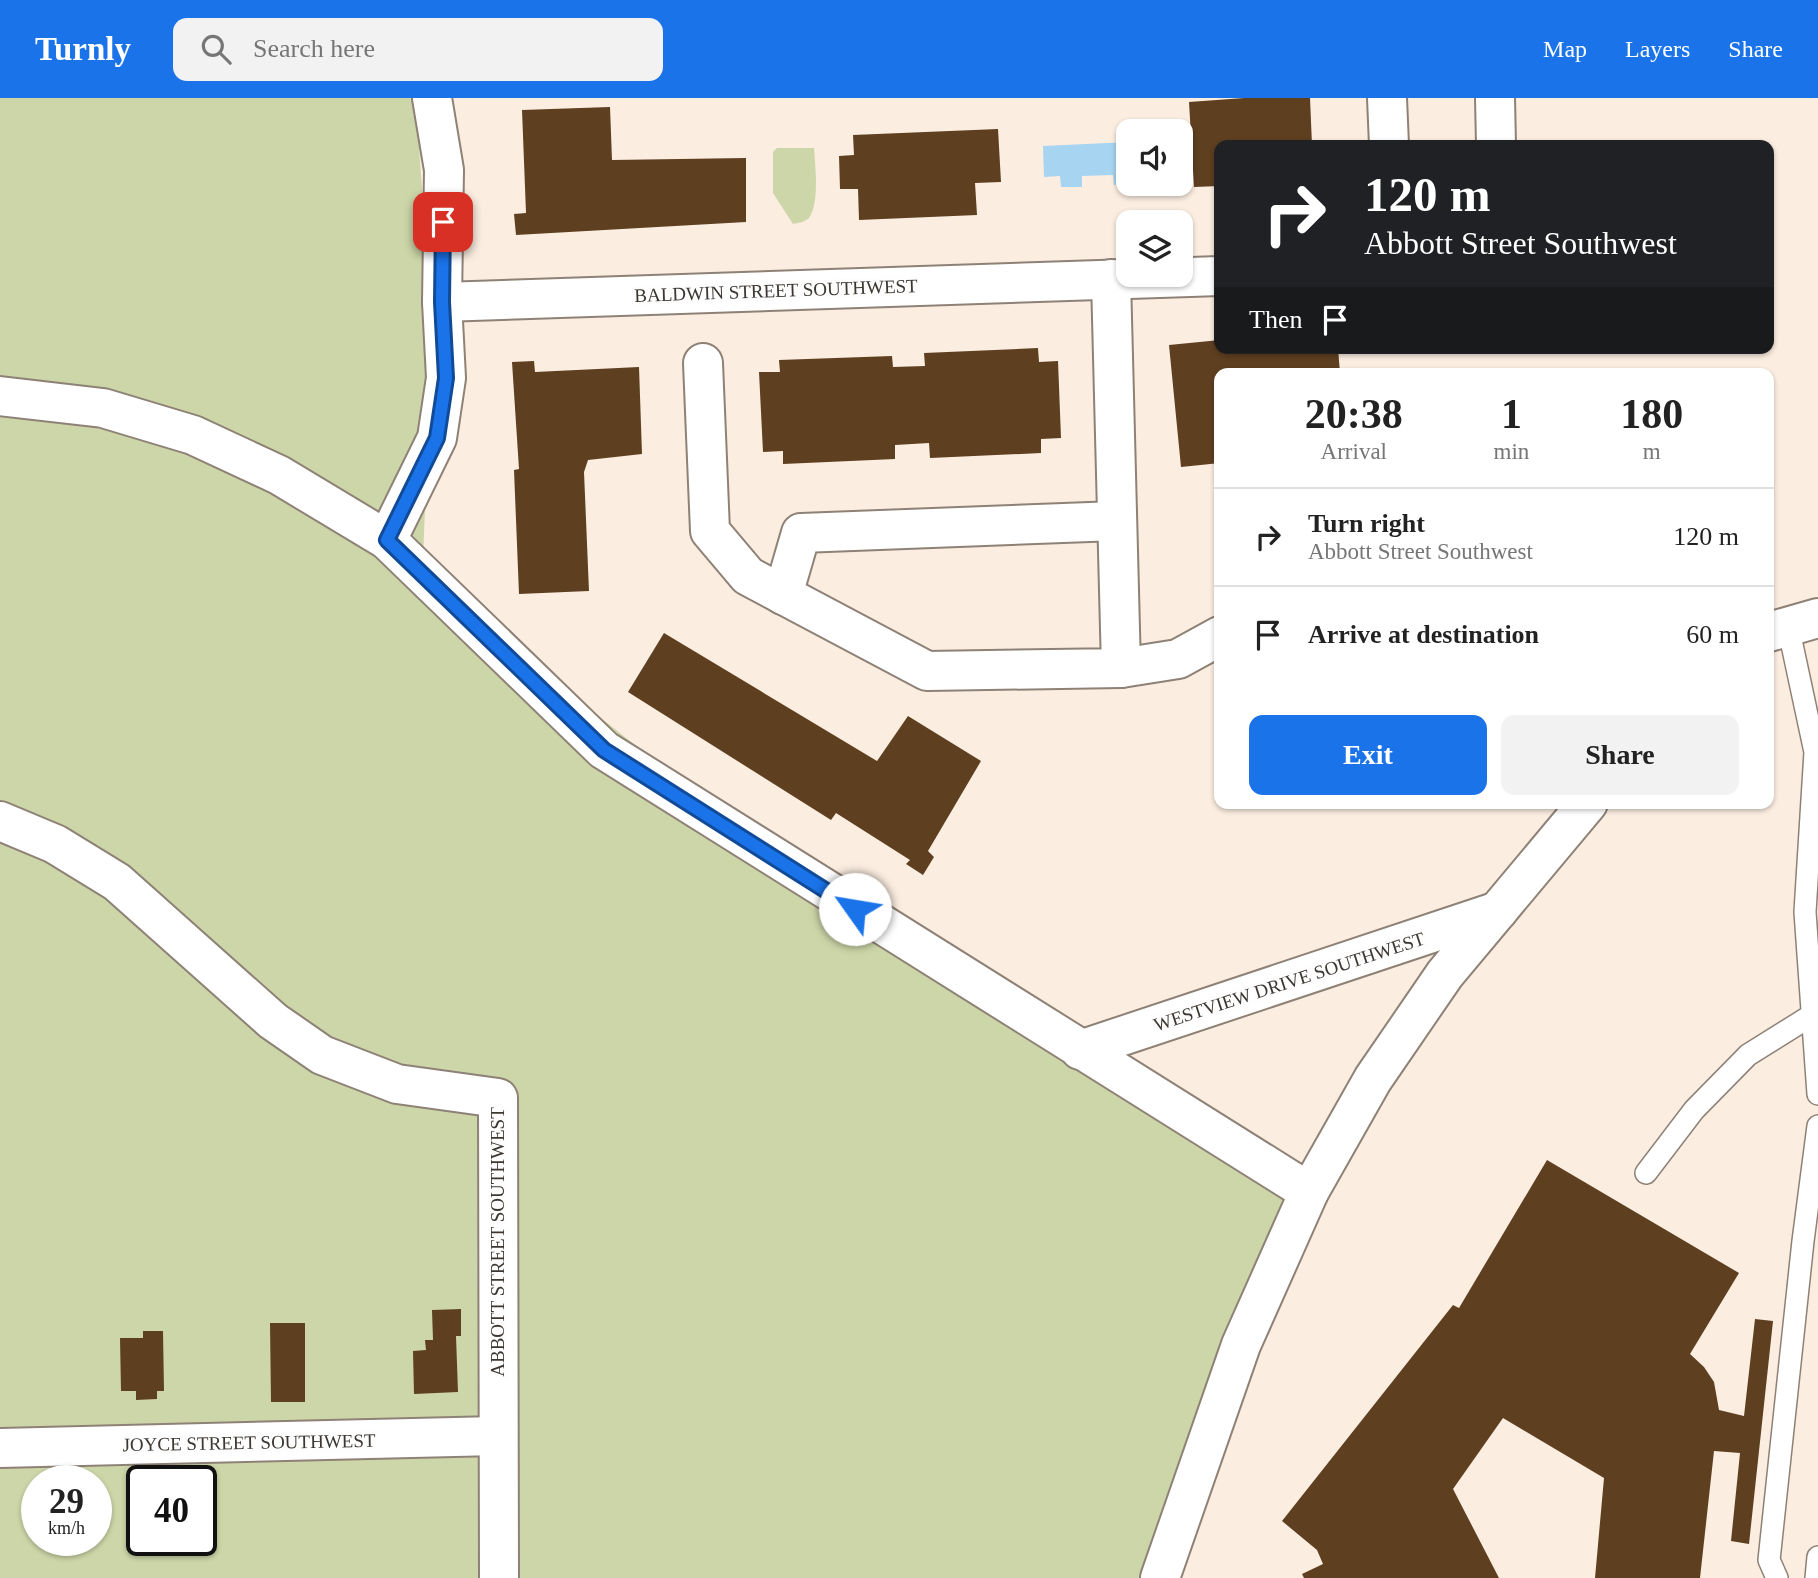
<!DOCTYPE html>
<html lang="en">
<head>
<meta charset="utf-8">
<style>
  :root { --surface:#fff; --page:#f2f2f2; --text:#222; --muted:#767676; --line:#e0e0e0; --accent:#1a73e8 }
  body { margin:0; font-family:"Times New Roman",serif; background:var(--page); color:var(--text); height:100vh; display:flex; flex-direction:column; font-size:26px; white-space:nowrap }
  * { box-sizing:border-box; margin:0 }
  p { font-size:23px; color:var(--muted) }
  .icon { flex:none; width:38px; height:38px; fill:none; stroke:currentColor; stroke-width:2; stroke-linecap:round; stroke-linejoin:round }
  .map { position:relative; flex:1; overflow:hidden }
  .drawer { position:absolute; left:1214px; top:270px; width:560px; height:441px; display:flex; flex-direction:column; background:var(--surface); border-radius:14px; box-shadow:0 2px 5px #0004 }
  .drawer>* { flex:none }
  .banner { position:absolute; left:1214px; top:42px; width:560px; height:214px; border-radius:14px; box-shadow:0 2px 5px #0004; background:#202124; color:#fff; overflow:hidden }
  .buttons { position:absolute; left:1116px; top:21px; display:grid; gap:14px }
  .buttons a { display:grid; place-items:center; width:77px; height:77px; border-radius:14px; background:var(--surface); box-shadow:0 2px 5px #0004; font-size:35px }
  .speed { position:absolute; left:21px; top:1367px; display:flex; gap:14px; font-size:35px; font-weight:700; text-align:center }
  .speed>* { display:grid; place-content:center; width:91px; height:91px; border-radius:50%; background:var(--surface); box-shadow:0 2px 5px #0004; line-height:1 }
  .speed small { font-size:18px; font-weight:400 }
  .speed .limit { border:4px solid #111; border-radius:10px; background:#fff; color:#111 }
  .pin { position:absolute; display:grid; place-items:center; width:60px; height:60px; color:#fff; margin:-30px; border-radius:14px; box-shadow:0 4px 10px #0006 }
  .me { position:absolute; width:77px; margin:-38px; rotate:302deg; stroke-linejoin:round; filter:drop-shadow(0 0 5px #0008) }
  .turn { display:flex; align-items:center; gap:24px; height:147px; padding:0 35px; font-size:32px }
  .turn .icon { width:91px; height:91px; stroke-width:2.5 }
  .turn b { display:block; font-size:49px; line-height:60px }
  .then { display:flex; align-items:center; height:66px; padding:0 35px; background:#0003; gap:14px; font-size:26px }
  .eta { display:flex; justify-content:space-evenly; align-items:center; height:119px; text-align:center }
  .eta b { font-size:42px; font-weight:800; line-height:49px }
  .action { display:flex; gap:14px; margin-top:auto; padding:14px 35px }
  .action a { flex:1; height:80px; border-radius:14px; background:var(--accent); color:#fff; font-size:28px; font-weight:800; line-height:80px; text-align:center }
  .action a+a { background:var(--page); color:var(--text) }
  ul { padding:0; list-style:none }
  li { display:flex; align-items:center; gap:21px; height:98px; padding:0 35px; border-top:2px solid var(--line) }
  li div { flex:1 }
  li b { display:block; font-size:26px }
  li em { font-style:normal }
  header { display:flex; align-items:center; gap:42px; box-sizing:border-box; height:98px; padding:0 35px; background:var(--accent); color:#fff }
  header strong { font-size:33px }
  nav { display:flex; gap:38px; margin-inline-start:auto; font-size:24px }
  .search { width:490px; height:63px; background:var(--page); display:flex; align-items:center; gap:18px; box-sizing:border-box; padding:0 24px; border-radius:14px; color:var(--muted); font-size:26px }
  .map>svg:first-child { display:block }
</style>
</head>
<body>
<header>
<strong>Turnly</strong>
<div class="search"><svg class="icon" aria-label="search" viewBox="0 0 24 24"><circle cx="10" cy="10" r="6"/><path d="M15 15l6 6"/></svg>Search here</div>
<nav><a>Map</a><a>Layers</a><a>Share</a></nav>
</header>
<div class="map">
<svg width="1818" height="1480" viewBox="0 0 1818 1480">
  <rect width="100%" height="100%" fill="#fbede0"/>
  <!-- green -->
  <g fill="#cdd6a8" fill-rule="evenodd">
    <path d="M0,0H410L416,8L432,226L423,462L547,577L684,686L1302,1072L1149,1480H0ZM37,1382H96V1442H37ZM142,1382H201V1442H142Z"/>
    <path d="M777,50H814C815,68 820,104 809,120C805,124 798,125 793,126L773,95V54Z"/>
  </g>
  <!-- water -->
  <path fill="#a6d4f1" d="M1129,44V86H1136L1114,87L1113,77L1082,78V89H1061L1060,78L1044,79L1043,48Z"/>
  <!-- building -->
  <g fill="#5e3f20">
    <path d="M1244,0H1310L1312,47H1220V88L1194,89L1189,4Z"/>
    <path d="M610,9L612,62L746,60V124L516,137L514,116L526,115L522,12Z"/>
    <path d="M998,31L1001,84L975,85L977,117L859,122L858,91H840L839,58L854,57L853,37Z"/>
    <path d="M1220,242V250H1338L1340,275H1220V365L1181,369L1169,247Z"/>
    <path d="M1038,250L1039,264L1058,263L1061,340L1041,341V355L930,360L929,345L895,347V361L783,366V353L763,354L759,274H780L779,262L892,258L893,269L925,268L924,255Z"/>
    <path d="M534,263L535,274L639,269L642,356L588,362L584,374L589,493L519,496L514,372L519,371L512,264Z"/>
    <path d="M664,535L877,663L908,618L981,663L928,753L934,759L923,777L906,766L910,762L836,715L831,722L628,594Z"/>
    <path d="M1547,1062L1739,1175L1690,1256L1704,1269L1714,1284L1719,1312L1744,1318L1755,1221L1773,1223L1749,1446L1731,1443L1740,1355L1714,1353L1700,1480H1595L1604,1380L1503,1320L1453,1391L1499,1480H1304L1302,1476L1323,1466L1317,1452L1282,1423L1453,1207L1459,1210Z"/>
    <path d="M461,1211V1238H456L458,1294L414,1296L413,1253L426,1252L425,1242H433L432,1212Z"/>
    <path d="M270,1225H305V1304H271Z"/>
    <path d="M143,1233H163L164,1293H157V1301L136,1302V1293H121L120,1240H143Z"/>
  </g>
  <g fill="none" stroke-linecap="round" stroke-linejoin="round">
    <defs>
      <g id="service">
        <path d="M1788,528L1815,654L1805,814L1818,996"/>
        <path d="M1646,1075L1694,1012L1748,957L1812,917"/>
        <path d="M1777,1480L1769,1462L1803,1143L1818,1028"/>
        <path d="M1816,1480L1818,1459"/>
      </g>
      <g id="minor">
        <path d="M1387,0L1389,47"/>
        <path d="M1495,0L1496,47"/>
        <path d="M442,204L1220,178"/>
        <path d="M703,265L710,433L748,478L927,573L1121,570L1111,181"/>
        <path d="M387,442L437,340L446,280L442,204L444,72L432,0"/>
        <path d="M783,497L801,435L1117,423"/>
        <path d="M1121,570L1178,561L1220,538"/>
        <path d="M0,723L55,746L117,784L273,923L322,957L397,986L498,1000L499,1480"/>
        <path d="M0,1350L497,1338"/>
      </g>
      <g id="tertiary">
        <path d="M0,298L103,310L193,337L279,377L387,442L604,652L1309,1094"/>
        <path d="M1769,534L1818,520"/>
        <path d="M1080,952L1498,813"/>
        <path d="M1160,1480L1241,1247L1309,1094L1373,981L1445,876L1588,705"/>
      </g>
    </defs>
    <!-- service casing -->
    <use href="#service" stroke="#8e8176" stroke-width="24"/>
    <!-- minor casing -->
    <use href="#minor" stroke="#8e8176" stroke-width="42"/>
    <!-- tertiary casing -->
    <use href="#tertiary" stroke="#8e8176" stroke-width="42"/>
    <!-- service -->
    <use href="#service" stroke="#fff" stroke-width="21"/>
    <!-- minor -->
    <use href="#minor" stroke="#fff" stroke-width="38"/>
    <!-- tertiary -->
    <use href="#tertiary" stroke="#fff" stroke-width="38"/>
  </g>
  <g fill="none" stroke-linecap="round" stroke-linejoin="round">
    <defs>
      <path id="route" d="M443,124L442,204L446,280L437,340L387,442L604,652L855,811"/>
    </defs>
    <!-- route casing -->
    <use href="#route" stroke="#114b97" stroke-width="18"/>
    <!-- route -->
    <use href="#route" stroke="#1a73e8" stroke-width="12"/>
  </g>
  <g text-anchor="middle" stroke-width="7" stroke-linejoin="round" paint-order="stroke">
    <!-- street labels -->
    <g font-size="19" fill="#3c3732" stroke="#fdfdfd">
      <text transform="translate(776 192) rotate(-2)" y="7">BALDWIN STREET SOUTHWEST</text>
      <text transform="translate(1289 883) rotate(-18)" y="7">WESTVIEW DRIVE SOUTHWEST</text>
      <text transform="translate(497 1144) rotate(-90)" y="7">ABBOTT STREET SOUTHWEST</text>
      <text transform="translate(249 1344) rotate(-1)" y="7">JOYCE STREET SOUTHWEST</text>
    </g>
  </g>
</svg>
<div class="buttons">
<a><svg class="icon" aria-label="sound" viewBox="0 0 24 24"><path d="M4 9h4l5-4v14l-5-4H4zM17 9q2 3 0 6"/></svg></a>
<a><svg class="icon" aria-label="layers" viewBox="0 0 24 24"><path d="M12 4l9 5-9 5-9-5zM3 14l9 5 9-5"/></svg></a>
</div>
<div class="speed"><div>29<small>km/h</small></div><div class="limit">40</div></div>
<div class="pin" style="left:443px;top:124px;background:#d93025"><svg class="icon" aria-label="arrive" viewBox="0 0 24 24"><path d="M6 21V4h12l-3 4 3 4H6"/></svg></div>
<svg class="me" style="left:855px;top:811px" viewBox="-20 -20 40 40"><circle r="19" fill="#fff"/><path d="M0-13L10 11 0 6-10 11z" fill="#1a73e8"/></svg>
<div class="banner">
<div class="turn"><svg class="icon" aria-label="right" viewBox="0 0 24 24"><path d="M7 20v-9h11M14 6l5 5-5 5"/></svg><div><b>120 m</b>Abbott Street Southwest</div></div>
<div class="then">Then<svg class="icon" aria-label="arrive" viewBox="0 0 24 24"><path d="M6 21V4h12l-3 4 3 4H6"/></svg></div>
</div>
<section class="drawer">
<div class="eta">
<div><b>20:38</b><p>Arrival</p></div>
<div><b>1</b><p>min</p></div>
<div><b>180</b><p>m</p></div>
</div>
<ul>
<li><svg class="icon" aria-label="right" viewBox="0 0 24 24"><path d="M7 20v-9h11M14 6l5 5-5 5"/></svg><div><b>Turn right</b><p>Abbott Street Southwest</p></div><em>120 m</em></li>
<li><svg class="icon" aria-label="arrive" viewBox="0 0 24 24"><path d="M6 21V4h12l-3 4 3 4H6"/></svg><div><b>Arrive at destination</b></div><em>60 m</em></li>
</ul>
<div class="action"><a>Exit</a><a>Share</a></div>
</section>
</div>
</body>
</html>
